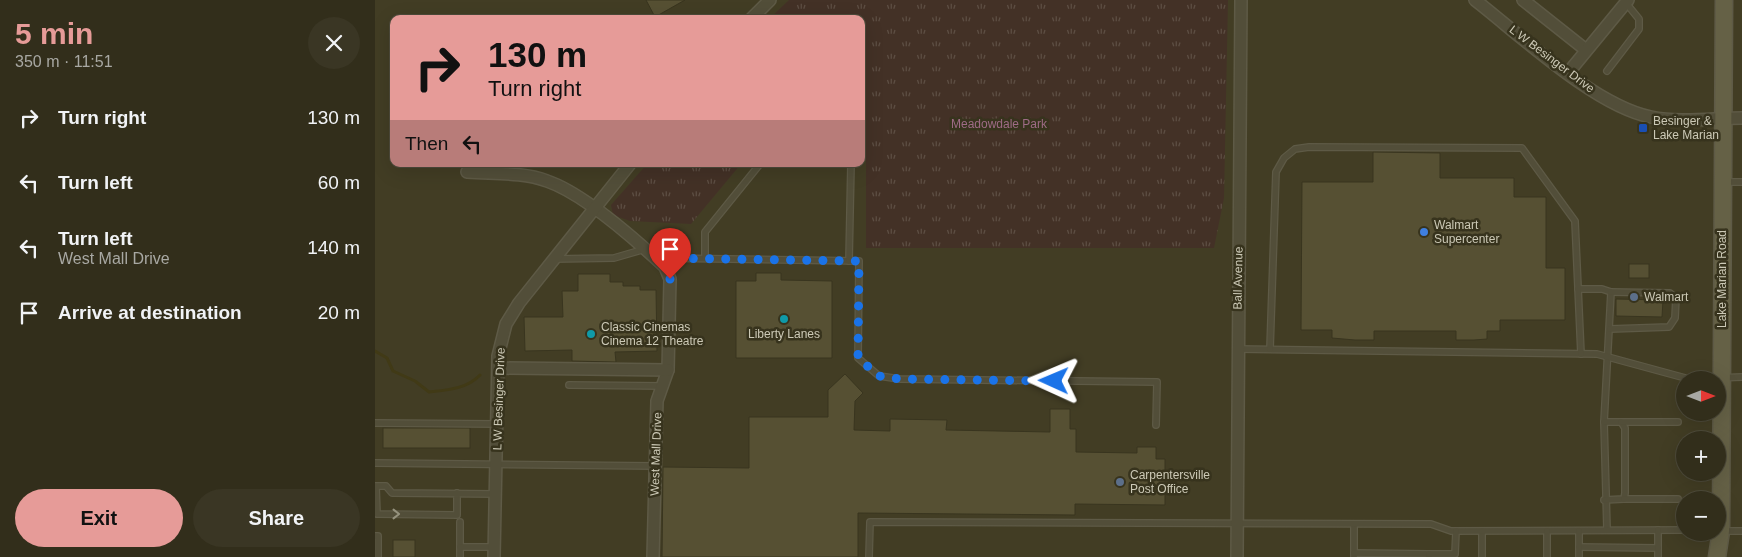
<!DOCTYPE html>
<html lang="en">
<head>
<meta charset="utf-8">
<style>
  :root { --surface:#322e1b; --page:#3a3624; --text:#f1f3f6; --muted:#a8a8a3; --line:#4d4a3a; --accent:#e69b98 }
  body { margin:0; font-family:Helvetica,sans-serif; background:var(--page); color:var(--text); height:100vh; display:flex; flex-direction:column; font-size:19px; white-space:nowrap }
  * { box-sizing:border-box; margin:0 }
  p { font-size:16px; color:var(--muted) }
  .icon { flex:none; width:28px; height:28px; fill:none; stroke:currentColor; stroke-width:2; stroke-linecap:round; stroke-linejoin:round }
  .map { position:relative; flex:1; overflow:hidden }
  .panel { display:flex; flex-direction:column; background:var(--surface); width:375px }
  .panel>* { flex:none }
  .top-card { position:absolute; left:15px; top:15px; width:475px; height:152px; border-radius:10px; box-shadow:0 5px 20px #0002,0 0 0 1px var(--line); background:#e69b98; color:#111; overflow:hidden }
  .needle { width:32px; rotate:90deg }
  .controls { position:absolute; left:1301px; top:371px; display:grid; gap:10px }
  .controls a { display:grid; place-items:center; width:50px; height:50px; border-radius:50%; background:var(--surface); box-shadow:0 5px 20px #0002,0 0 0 1px var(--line); font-size:25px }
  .pin { position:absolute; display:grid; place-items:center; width:42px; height:42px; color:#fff; margin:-51px -21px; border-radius:50% 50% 50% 0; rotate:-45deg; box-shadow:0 0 5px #0007 }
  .pin .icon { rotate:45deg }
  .me { position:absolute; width:55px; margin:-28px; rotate:271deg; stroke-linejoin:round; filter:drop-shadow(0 0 4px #0008) }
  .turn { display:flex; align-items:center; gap:18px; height:105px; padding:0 15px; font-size:22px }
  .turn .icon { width:65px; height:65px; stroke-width:2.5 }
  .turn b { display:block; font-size:35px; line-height:42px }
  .then { display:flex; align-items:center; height:48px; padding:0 15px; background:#0003; gap:10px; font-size:19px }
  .round { display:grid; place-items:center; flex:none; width:52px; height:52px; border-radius:26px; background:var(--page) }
  .overview { display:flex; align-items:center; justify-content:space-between; height:85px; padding:0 15px }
  h1 { font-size:30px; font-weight:800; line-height:38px; color:var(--accent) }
  .button { display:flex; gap:10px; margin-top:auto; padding:10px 15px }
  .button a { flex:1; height:58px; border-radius:30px; background:var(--accent); color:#111; font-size:20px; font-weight:800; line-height:58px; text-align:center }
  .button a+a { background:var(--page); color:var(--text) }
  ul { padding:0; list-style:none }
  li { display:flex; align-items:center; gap:15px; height:65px; padding:0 15px }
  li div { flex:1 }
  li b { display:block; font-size:19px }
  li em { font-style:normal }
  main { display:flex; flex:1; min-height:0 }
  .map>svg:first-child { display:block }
</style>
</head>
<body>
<main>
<section class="panel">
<div class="overview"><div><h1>5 min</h1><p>350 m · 11:51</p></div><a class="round"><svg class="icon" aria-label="close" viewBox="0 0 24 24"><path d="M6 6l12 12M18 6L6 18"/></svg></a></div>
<ul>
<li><svg class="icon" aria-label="right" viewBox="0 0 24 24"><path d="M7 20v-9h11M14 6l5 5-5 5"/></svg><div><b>Turn right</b></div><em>130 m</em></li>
<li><svg class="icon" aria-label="left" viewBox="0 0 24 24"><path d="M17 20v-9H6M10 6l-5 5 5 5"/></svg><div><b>Turn left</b></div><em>60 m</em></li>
<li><svg class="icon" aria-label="left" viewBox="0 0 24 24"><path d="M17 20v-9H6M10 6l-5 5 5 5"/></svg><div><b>Turn left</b><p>West Mall Drive</p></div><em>140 m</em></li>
<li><svg class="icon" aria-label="arrive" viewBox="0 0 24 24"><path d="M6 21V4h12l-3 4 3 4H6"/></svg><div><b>Arrive at destination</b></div><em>20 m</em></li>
</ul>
<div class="button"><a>Exit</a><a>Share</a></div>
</section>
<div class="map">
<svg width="1367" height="557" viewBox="0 0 1367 557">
  <defs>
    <pattern id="park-tufts" width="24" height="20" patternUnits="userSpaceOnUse" patternTransform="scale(1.25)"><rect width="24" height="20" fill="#433126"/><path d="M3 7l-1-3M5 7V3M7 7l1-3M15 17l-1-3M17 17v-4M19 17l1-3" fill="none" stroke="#5d4e43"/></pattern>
  </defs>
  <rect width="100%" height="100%" fill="#423d24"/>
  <!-- park -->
  <g fill="url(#park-tufts)">
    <path d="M414,0H853L849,198L839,248H491V104H486V19H394Z"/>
    <path d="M272,164H366L316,224L255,221L238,215L236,205Z"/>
  </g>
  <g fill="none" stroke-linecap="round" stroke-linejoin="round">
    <!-- stream -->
    <path stroke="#413a16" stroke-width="3" d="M0,351L12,358L18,371L40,381L54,392C72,390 92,389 105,375"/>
  </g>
  <!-- building -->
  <g fill="#565033" stroke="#39351f">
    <path d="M271,0H310L280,17Z"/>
    <path d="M998,152L1065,153V178H1139V197H1171V268H1190V320H1125V331H1112V339L1099,340H1081V331H999V340H980L957,338V330H926L927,182H998Z"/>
    <rect x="1254" y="264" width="20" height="14"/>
    <path d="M381,273H406V280L457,281V358H361V281H381Z"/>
    <path d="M203,274H235V282H248V286H265V290H281L282,351L240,352L241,362L197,361V350L150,351L149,317H188L187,291H203Z"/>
    <path d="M1241,299L1288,300L1287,317L1241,316Z"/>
    <path d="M470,374L488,393L480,401L479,430L515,431V419L572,420L571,430L675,432V409H695V429H701V452L762,453V447H781V459H790V505L700,504V515L483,513V557H287L288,467L374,468V417H453V390Z"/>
    <rect x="8" y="428" width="87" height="20"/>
    <rect x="18" y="540" width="22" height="17"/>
  </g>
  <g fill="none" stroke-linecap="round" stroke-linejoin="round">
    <defs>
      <g id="lane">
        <path d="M1232,71L1264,29V19L1251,3"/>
        <path d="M1349,182H1367"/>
        <path d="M283,258L484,261L483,358L504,376L525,379L782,382L781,425"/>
        <path d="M330,258V232L385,164"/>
        <path d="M179,259L239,258L270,249"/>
        <path d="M474,261L476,164"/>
        <path d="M1203,289H1227L1236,292L1229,422L1232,529"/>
        <path d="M1235,329L1294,327L1300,318L1301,298L1295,293L1236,292"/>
        <path d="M863,349L1222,354L1314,379L1367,377"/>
        <path d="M895,349L901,172L909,158L920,149L934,147L1147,148L1200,221L1206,354"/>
        <path d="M194,385L288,386"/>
        <path d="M1229,422H1246L1250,428V493L1249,499L1229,500"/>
        <path d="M1246,422H1303"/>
        <path d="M0,423L122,424"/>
        <path d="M0,463L280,466"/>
        <path d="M82,493V515L2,514L1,486H11L17,493L121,494"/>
        <path d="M1249,499H1303"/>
        <path d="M85,522V547"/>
        <path d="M979,524V557"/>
        <path d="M1107,531V557"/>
        <path d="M1347,531H1367"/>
        <path d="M0,536H3V557"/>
        <path d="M1204,547L1283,548"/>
        <path d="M979,553L1054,554"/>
        <path d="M85,557V547H120"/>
        <path d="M494,557L495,522L1056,524L1076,531L1310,530"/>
        <path d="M1054,557V554H1080L1081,531"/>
        <path d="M1172,557V531"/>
        <path d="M1204,557V531"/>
        <path d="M1283,557V530"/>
      </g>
      <g id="street">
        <path d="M1100,0C1145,35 1220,106 1276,117C1305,123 1338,118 1367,118"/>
        <path d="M1148,0L1211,50"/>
        <path d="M376,19L395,0"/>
        <path d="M1193,73L1253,0"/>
        <path d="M92,172C118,174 148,172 172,181C210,194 261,240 290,267L295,279L293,370L282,401L278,557"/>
        <path d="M123,368L293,370"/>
        <path d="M119,557L123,356L131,324L144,303L255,164"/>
        <path d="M862,557L866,0"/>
      </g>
      <path id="secondary" d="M1342,557L1346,531L1349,0"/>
    </defs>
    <!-- lane casing -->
    <use href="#lane" stroke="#5e5a46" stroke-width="8"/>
    <!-- street casing -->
    <use href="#street" stroke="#5e5a46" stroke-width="14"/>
    <!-- secondary casing -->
    <use href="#secondary" stroke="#5e5a46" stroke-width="19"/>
    <!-- lane -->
    <use href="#lane" stroke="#524e39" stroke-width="5.5"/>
    <!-- street -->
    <use href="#street" stroke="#524e39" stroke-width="11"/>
    <!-- secondary -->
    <use href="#secondary" stroke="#656146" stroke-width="16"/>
  </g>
  <!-- one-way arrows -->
  <defs><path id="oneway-chevron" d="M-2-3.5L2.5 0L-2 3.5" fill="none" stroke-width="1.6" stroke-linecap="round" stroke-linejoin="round" transform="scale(1.25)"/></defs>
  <use stroke="#95927e" href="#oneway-chevron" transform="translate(21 514)"/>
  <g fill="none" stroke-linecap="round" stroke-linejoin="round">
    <!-- route -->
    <path stroke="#1a73e8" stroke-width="9" stroke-dasharray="0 16.2" d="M295,279L290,267L280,258L484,261L483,358L504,376L525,379L679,381"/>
  </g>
  <!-- markers -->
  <rect fill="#1a4fb4" stroke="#37331d" stroke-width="2" x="1263" y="123" width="10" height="10" rx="2.5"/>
  <circle fill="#3f7fe0" stroke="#37331d" stroke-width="2" cx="1049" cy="232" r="5"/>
  <g fill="#5c6f8a" stroke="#37331d" stroke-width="2">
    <circle cx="1259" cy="297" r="5"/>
    <circle cx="745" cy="482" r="5"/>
  </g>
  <g fill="#0f9aa8" stroke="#37331d" stroke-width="2">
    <circle cx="409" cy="319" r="5"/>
    <circle cx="216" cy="334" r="5"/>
  </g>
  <g text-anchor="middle" stroke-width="5" stroke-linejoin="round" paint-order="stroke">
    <!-- street labels -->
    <g font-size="12" fill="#ccc9b6" stroke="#37331d">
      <text transform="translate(1177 59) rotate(37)" y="4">L W Besinger Drive</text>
      <text transform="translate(863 278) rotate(-89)" y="4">Ball Avenue</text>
      <text transform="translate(1347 279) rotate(-90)" y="4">Lake Marian Road</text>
      <text transform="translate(124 399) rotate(-88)" y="4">L W Besinger Drive</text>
      <text transform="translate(281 454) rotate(-88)" y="4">West Mall Drive</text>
    </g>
    <!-- poi labels -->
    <g font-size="12" fill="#ccc9b6" stroke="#37331d" text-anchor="start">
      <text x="1278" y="125">Besinger &amp;<tspan x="1278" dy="14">Lake Marian</tspan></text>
      <text x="1059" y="229">Walmart<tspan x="1059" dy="14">Supercenter</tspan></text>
      <text x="1269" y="301">Walmart</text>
      <text x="226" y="331">Classic Cinemas<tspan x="226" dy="14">Cinema 12 Theatre</tspan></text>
      <text x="409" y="338" text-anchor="middle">Liberty Lanes</text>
      <text x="755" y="479">Carpentersville<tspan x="755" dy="14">Post Office</tspan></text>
    </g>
    <!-- park labels -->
    <g font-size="12" fill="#9e6b86" stroke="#37331d">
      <text x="624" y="128">Meadowdale Park</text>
    </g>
  </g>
</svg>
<div class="controls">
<a><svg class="needle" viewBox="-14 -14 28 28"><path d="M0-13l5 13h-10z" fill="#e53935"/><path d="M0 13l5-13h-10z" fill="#a8a8a3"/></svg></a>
<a>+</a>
<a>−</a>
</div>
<div class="pin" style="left:295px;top:279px;background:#d93025"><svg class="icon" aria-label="arrive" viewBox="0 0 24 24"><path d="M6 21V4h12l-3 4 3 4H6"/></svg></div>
<svg class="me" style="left:679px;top:381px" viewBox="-20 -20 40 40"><path d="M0-17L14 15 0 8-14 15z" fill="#1a73e8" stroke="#fff" stroke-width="4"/></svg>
<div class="top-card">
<div class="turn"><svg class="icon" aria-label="right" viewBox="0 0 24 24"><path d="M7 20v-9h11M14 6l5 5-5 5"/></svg><div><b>130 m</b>Turn right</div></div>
<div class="then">Then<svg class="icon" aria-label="left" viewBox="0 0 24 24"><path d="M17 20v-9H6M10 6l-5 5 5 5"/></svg></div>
</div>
</div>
</main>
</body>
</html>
